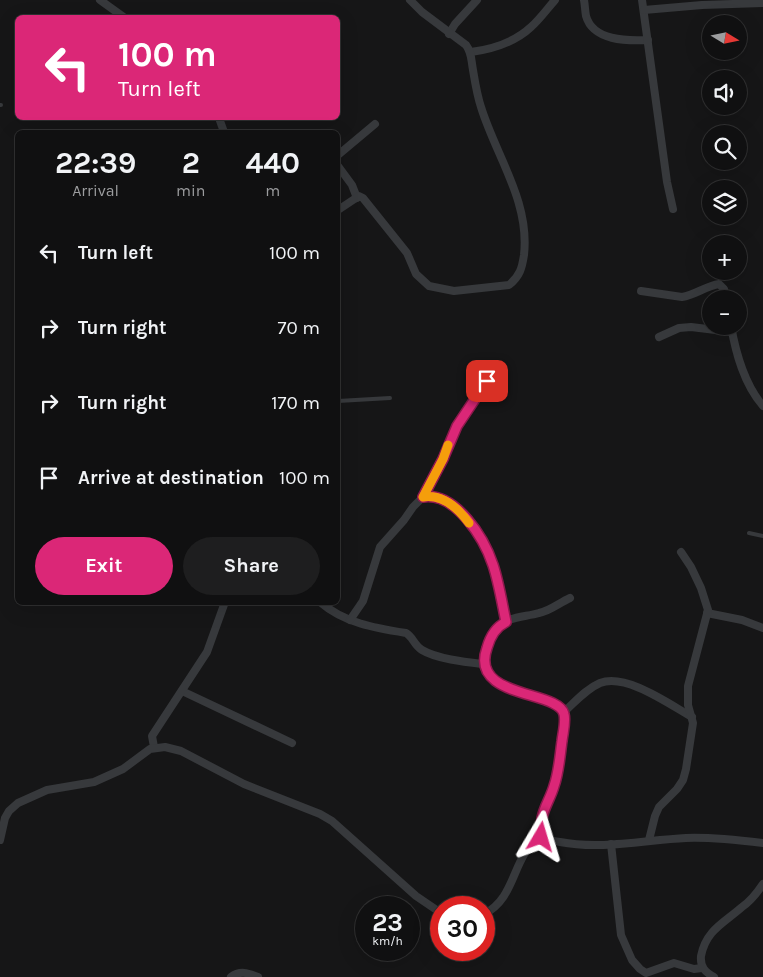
<!DOCTYPE html>
<html lang="en">
<head>
<meta charset="utf-8">
<style>
  :root { --surface:#101011; --page:#1e1e1f; --text:#f1f3f6; --muted:#9c9d9f; --line:#303031; --accent:#db2777 }
  body { margin:0; font-family:Karla,sans-serif; background:var(--page); color:var(--text); height:100vh; display:flex; flex-direction:column; font-size:19px; white-space:nowrap }
  * { box-sizing:border-box; margin:0 }
  p { font-size:16px; color:var(--muted) }
  .icon { flex:none; width:28px; height:28px; fill:none; stroke:currentColor; stroke-width:2; stroke-linecap:round; stroke-linejoin:round }
  .map { position:relative; flex:1; overflow:hidden }
  .sheet { position:absolute; left:15px; top:130px; width:325px; height:475px; display:flex; flex-direction:column; background:var(--surface); border-radius:8px; box-shadow:0 5px 20px #0002,0 0 0 1px var(--line) }
  .sheet>* { flex:none }
  .hud { position:absolute; left:15px; top:15px; width:325px; height:105px; border-radius:8px; box-shadow:0 5px 20px #0002,0 0 0 1px var(--line); background:#db2777; color:#fff; overflow:hidden }
  .needle { width:32px; rotate:100deg }
  .controls { position:absolute; left:702px; top:15px; display:grid; gap:10px }
  .controls a { display:grid; place-items:center; width:45px; height:45px; border-radius:50%; background:var(--surface); box-shadow:0 5px 20px #0002,0 0 0 1px var(--line); font-size:25px }
  .speed { position:absolute; left:355px; top:896px; display:flex; gap:10px; font-size:25px; font-weight:700; text-align:center }
  .speed>* { display:grid; place-content:center; width:65px; height:65px; border-radius:50%; background:var(--surface); box-shadow:0 5px 20px #0002,0 0 0 1px var(--line); line-height:1 }
  .speed small { font-size:12px; font-weight:400 }
  .speed .limit { border:8px solid #d22; background:#fff; color:#111 }
  .pin { position:absolute; display:grid; place-items:center; width:42px; height:42px; color:#fff; margin:-21px; border-radius:10px; box-shadow:0 2px 8px #0006 }
  .me { position:absolute; width:55px; margin:-28px; rotate:7deg; stroke-linejoin:round; filter:drop-shadow(0 0 4px #0008) }
  .turn { display:flex; align-items:center; gap:18px; height:105px; padding:0 20px; font-size:22px }
  .turn .icon { width:65px; height:65px; stroke-width:2.5 }
  .turn b { display:block; font-size:35px; line-height:42px }
  .eta { display:flex; justify-content:space-evenly; align-items:center; height:85px; text-align:center }
  .eta b { font-size:30px; font-weight:700; line-height:35px }
  .action { display:flex; gap:10px; margin-top:auto; padding:10px 20px }
  .action a { flex:1; height:58px; border-radius:30px; background:var(--accent); color:#fff; font-size:20px; font-weight:700; line-height:58px; text-align:center }
  .action a+a { background:var(--page); color:var(--text) }
  ul { padding:0; list-style:none }
  li { display:flex; align-items:center; gap:15px; height:75px; padding:0 20px }
  li div { flex:1 }
  li b { display:block; font-size:19px }
  li em { font-style:normal }
  .map>svg:first-child { display:block }
</style>
</head>
<body>
<div class="map">
<svg width="763" height="977" viewBox="0 0 763 977">
  <rect width="100%" height="100%" fill="#161617"/>
  <g fill="none" stroke-linecap="round" stroke-linejoin="round">
    <!-- lane -->
    <g stroke="#37393c" stroke-width="4">
      <path d="M0,105H1"/>
      <path d="M338,401L390,398"/>
      <path d="M423,497L439,467L457,426L487,381"/>
      <path d="M749,533L763,536"/>
    </g>
    <!-- street -->
    <g stroke="#37393c" stroke-width="8">
      <path d="M100,0L125,18"/>
      <path d="M584,0C585,5 585,11 586,16C593,41 627,41 648,40"/>
      <path d="M642,0L667,182L673,209"/>
      <path d="M644,10L702,5L763,3"/>
      <path d="M449,34L455,24L477,0"/>
      <path d="M471,52C493,49 515,42 531,27C540,19 547,9 555,0"/>
      <path d="M219,118L224,132"/>
      <path d="M338,155L375,124"/>
      <path d="M338,166L352,185L357,198"/>
      <path d="M338,210L359,196L363,198L407,253L416,274L429,286L454,291L509,285C520,276 522,268 524,255C530,201 496,156 481,107C477,95 475,82 473,70C471,60 472,53 466,45L422,12L410,0"/>
      <path d="M641,291L682,297C695,295 706,286 719,284L724,289L726,299"/>
      <path d="M731,326C736,354 744,384 763,406"/>
      <path d="M659,337L679,328L691,327L732,332"/>
      <path d="M320,602C344,623 375,628 406,633C413,637 414,645 422,650C437,659 465,662 483,664"/>
      <path d="M707,613L742,620L763,628"/>
      <path d="M350,620L363,601L380,547L404,520L413,507L423,497C456,493 484,538 493,565C499,583 502,603 507,621"/>
      <path d="M182,691L292,743"/>
      <path d="M564,712C575,702 586,689 600,683C626,673 669,704 692,717"/>
      <path d="M154,747L152,736L207,652L225,602"/>
      <path d="M541,837C541,831 541,824 542,818C544,807 551,797 554,786C559,772 560,755 562,741C563,732 565,723 564,714C559,689 469,699 486,649C491,636 497,626 509,620C519,616 529,616 539,613C550,611 559,603 570,598"/>
      <path d="M0,840L5,818L9,811L18,803L47,790L94,782L123,769L150,749L165,747L181,751L244,784L320,814L332,821L416,896L441,913"/>
      <path d="M649,840L655,816L659,807L677,789L683,780L686,769L693,723L688,705V686L708,610L701,588L691,567L681,552"/>
      <path d="M611,844L621,935L632,960L640,969L646,973L674,963L694,969L702,968"/>
      <path d="M484,914C518,897 511,855 541,837C547,839 553,841 560,842C601,850 645,840 686,838C712,837 738,840 763,843"/>
      <path d="M231,977C240,970 248,973 258,977"/>
      <path d="M714,977C705,972 700,967 701,956C706,930 724,923 742,907C751,901 757,893 763,884"/>
    </g>
  </g>
  <g fill="none" stroke-linecap="round" stroke-linejoin="round">
    <defs>
      <path id="route" d="M487,381L457,426L443,459L423,497C456,492 484,538 493,565C499,583 502,603 506,622C496,627 490,637 487,648C469,699 559,690 564,714C566,722 563,732 562,741C560,755 559,772 554,786C551,797 544,807 542,818C541,824 541,831 541,837"/>
    </defs>
    <!-- route casing -->
    <use href="#route" stroke="#8e194d" stroke-width="12"/>
    <!-- route -->
    <use href="#route" stroke="#db2777" stroke-width="9"/>
    <!-- slow -->
    <path stroke="#f59e0b" stroke-width="9" d="M448,445L443,459L423,497C443,494 458,508 469,523"/>
  </g>
</svg>
<div class="controls">
<a><svg class="needle" viewBox="-14 -14 28 28"><path d="M0-13l5 13h-10z" fill="#e53935"/><path d="M0 13l5-13h-10z" fill="#9c9d9f"/></svg></a>
<a><svg class="icon" aria-label="sound" viewBox="0 0 24 24"><path d="M4 9h4l5-4v14l-5-4H4zM17 9q2 3 0 6"/></svg></a>
<a><svg class="icon" aria-label="search" viewBox="0 0 24 24"><circle cx="10" cy="10" r="6"/><path d="M15 15l6 6"/></svg></a>
<a><svg class="icon" aria-label="layers" viewBox="0 0 24 24"><path d="M12 4l9 5-9 5-9-5zM3 14l9 5 9-5"/></svg></a>
<a>+</a>
<a>−</a>
</div>
<div class="speed"><div>23<small>km/h</small></div><div class="limit">30</div></div>
<div class="pin" style="left:487px;top:381px;background:#d93025"><svg class="icon" aria-label="arrive" viewBox="0 0 24 24"><path d="M6 21V4h12l-3 4 3 4H6"/></svg></div>
<svg class="me" style="left:541px;top:837px" viewBox="-20 -20 40 40"><path d="M0-17L14 15 0 8-14 15z" fill="#db2777" stroke="#fff" stroke-width="4"/></svg>
<div class="hud">
<div class="turn"><svg class="icon" aria-label="left" viewBox="0 0 24 24"><path d="M17 20v-9H6M10 6l-5 5 5 5"/></svg><div><b>100 m</b>Turn left</div></div>
</div>
<section class="sheet">
<div class="eta">
<div><b>22:39</b><p>Arrival</p></div>
<div><b>2</b><p>min</p></div>
<div><b>440</b><p>m</p></div>
</div>
<ul>
<li><svg class="icon" aria-label="left" viewBox="0 0 24 24"><path d="M17 20v-9H6M10 6l-5 5 5 5"/></svg><div><b>Turn left</b></div><em>100 m</em></li>
<li><svg class="icon" aria-label="right" viewBox="0 0 24 24"><path d="M7 20v-9h11M14 6l5 5-5 5"/></svg><div><b>Turn right</b></div><em>70 m</em></li>
<li><svg class="icon" aria-label="right" viewBox="0 0 24 24"><path d="M7 20v-9h11M14 6l5 5-5 5"/></svg><div><b>Turn right</b></div><em>170 m</em></li>
<li><svg class="icon" aria-label="arrive" viewBox="0 0 24 24"><path d="M6 21V4h12l-3 4 3 4H6"/></svg><div><b>Arrive at destination</b></div><em>100 m</em></li>
</ul>
<div class="action"><a>Exit</a><a>Share</a></div>
</section>
</div>
</body>
</html>
